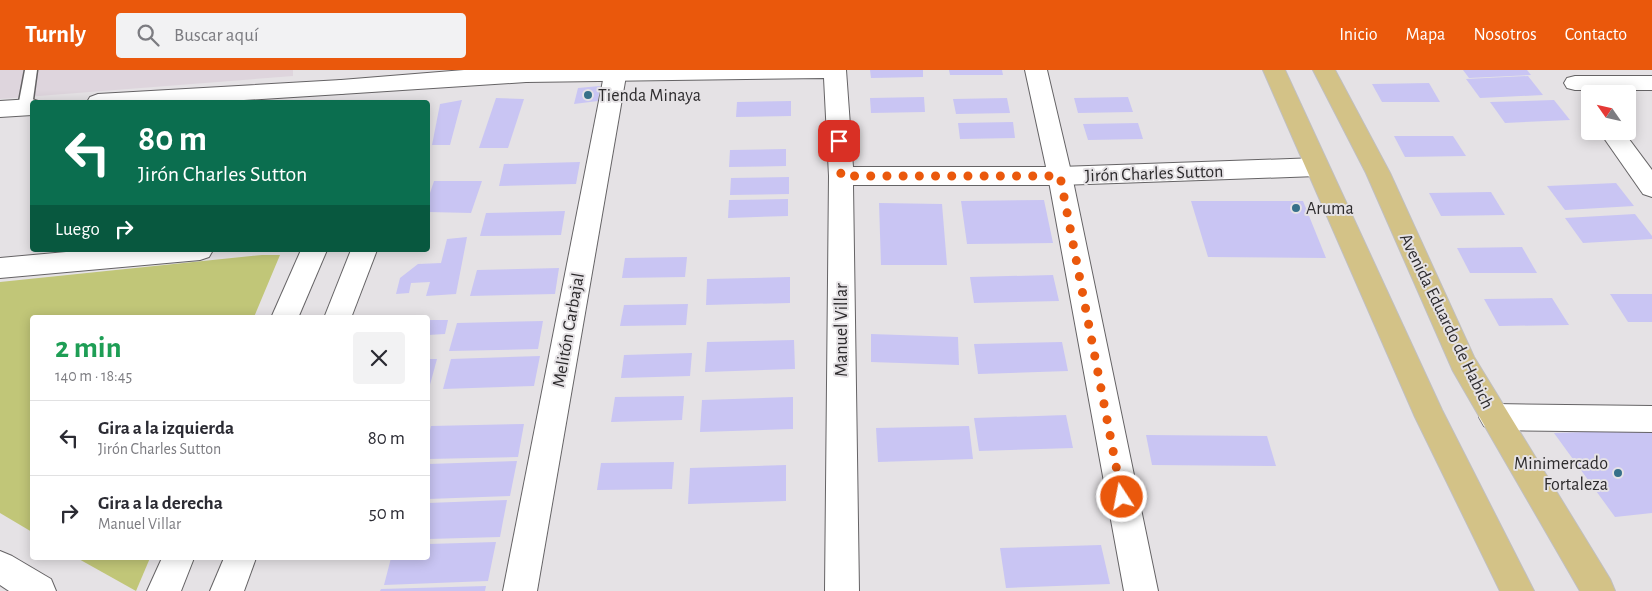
<!DOCTYPE html>
<html lang="es">
<head>
<meta charset="utf-8">
<style>
  :root { --surface:#fff; --page:#f2f2f3; --text:#2b2b33; --muted:#7c7c81; --line:#e1e1e2; --accent:#ea580c }
  body { margin:0; font-family:"Alegreya Sans",sans-serif; background:var(--page); color:var(--text); height:100vh; display:flex; flex-direction:column; font-size:19px; white-space:nowrap }
  * { box-sizing:border-box; margin:0 }
  p { font-size:16px; color:var(--muted) }
  .icon { flex:none; width:28px; height:28px; fill:none; stroke:currentColor; stroke-width:2; stroke-linecap:round; stroke-linejoin:round }
  .map { position:relative; flex:1; overflow:hidden }
  .side { position:absolute; left:30px; top:245px; width:400px; height:245px; display:flex; flex-direction:column; background:var(--surface); border-radius:5px; box-shadow:0 2px 12px #0003 }
  .side>* { flex:none }
  .top-card { position:absolute; left:30px; top:30px; width:400px; height:152px; border-radius:5px; box-shadow:0 2px 12px #0003; background:#0b6e4f; color:#fff; overflow:hidden }
  .needle { width:32px; rotate:304deg }
  .tools { position:absolute; left:1581px; top:15px; display:grid; gap:10px }
  .tools a { display:grid; place-items:center; width:55px; height:55px; border-radius:5px; background:var(--surface); box-shadow:0 2px 12px #0003; font-size:25px }
  .pin { position:absolute; display:grid; place-items:center; width:42px; height:42px; color:#fff; margin:-21px; border-radius:10px; box-shadow:0 2px 8px #0006 }
  .me { position:absolute; width:55px; margin:-28px; rotate:349deg; stroke-linejoin:round; filter:drop-shadow(0 0 4px #0008) }
  .turn { display:flex; align-items:center; gap:18px; height:105px; padding:0 25px; font-size:22px }
  .turn .icon { width:65px; height:65px; stroke-width:2.5 }
  .turn b { display:block; font-size:35px; line-height:42px }
  .then { display:flex; align-items:center; height:48px; padding:0 25px; background:#0003; gap:10px; font-size:19px }
  .round { display:grid; place-items:center; flex:none; width:52px; height:52px; border-radius:5px; background:var(--page) }
  .summary { display:flex; align-items:center; justify-content:space-between; height:85px; padding:0 25px }
  h1 { font-size:30px; font-weight:700; line-height:38px; color:#1e9e55 }
  ul { padding:0; list-style:none }
  li { display:flex; align-items:center; gap:15px; height:75px; padding:0 25px; border-top:1px solid var(--line) }
  li div { flex:1 }
  li b { display:block; font-size:19px }
  li em { font-style:normal }
  header { display:flex; align-items:center; gap:30px; box-sizing:border-box; height:70px; padding:0 25px; background:var(--accent); color:#fff }
  header strong { font-size:24px }
  nav { display:flex; gap:28px; margin-inline-start:auto; font-size:18px }
  .search { width:350px; height:45px; background:var(--page); display:flex; align-items:center; gap:12px; box-sizing:border-box; padding:0 18px; border-radius:5px; color:var(--muted); font-size:19px }
  .map>svg:first-child { display:block }
</style>
</head>
<body>
<header>
<strong>Turnly</strong>
<div class="search"><svg class="icon" aria-label="search" viewBox="0 0 24 24"><circle cx="10" cy="10" r="6"/><path d="M15 15l6 6"/></svg>Buscar aquí</div>
<nav><a>Inicio</a><a>Mapa</a><a>Nosotros</a><a>Contacto</a></nav>
</header>
<div class="map">
<svg width="1652" height="521" viewBox="0 0 1652 521">
  <rect width="100%" height="100%" fill="#e5e2e5"/>
  <!-- built -->
  <path fill="#ded5dd" d="M0,0H293V6L0,29Z"/>
  <!-- green -->
  <g fill="#c1c678">
    <path d="M262,185H280L254,247L32,248V462L0,443V212Z"/>
    <path d="M77,488H150L136,521Z"/>
  </g>
  <!-- building -->
  <g fill="#c9c5f3">
    <path d="M870,0H923V7L871,8Z"/>
    <path d="M949,0H1002L1003,5H950Z"/>
    <path d="M1463,0H1527L1531,5L1469,8Z"/>
    <path d="M1528,6L1543,25L1480,28L1466,9Z"/>
    <path d="M1429,13L1440,32H1382L1372,14Z"/>
    <path d="M600,16L598,31L574,34L578,18Z"/>
    <path d="M924,27L925,42L871,43L870,28Z"/>
    <path d="M1128,27L1133,42L1078,43L1074,28Z"/>
    <path d="M496,28L524,29L508,78H479Z"/>
    <path d="M1007,28L1010,43L956,44L953,29Z"/>
    <path d="M462,30L450,75H432L440,34Z"/>
    <path d="M1554,30L1570,50L1505,53L1490,32Z"/>
    <path d="M791,31V46L736,47L737,32Z"/>
    <path d="M1013,52L1015,68L960,69L958,53Z"/>
    <path d="M1138,53L1143,69L1088,70L1083,54Z"/>
    <path d="M1394,66H1453L1466,86L1405,87Z"/>
    <path d="M786,79V96L729,97L730,80Z"/>
    <path d="M580,92L576,114L499,116L504,94Z"/>
    <path d="M789,107V124L730,125L731,108Z"/>
    <path d="M434,111H482L471,143L428,142V123H430Z"/>
    <path d="M1616,113L1634,136L1565,140L1547,116Z"/>
    <path d="M1491,122L1505,145L1441,146L1429,123Z"/>
    <path d="M788,129V146L728,148L729,130Z"/>
    <path d="M1044,130L1053,173L967,174L961,131Z"/>
    <path d="M1191,131H1303L1326,188L1208,187Z"/>
    <path d="M879,133L942,134L947,195H881Z"/>
    <path d="M565,141L561,165L480,166L486,143Z"/>
    <path d="M1635,144L1652,166V169L1583,173L1565,148Z"/>
    <path d="M467,167L456,224L426,226L430,212L411,213L409,223L396,224L400,208L418,194L441,193L447,169Z"/>
    <path d="M1522,177L1537,203H1470L1457,178Z"/>
    <path d="M687,187L685,207L622,208L625,188Z"/>
    <path d="M559,198L555,224L470,226L477,200Z"/>
    <path d="M1053,205L1059,231L974,233L970,207Z"/>
    <path d="M790,207V233L706,235L707,209Z"/>
    <path d="M1610,224H1652V252H1628Z"/>
    <path d="M1552,228L1569,255L1499,256L1484,229Z"/>
    <path d="M688,234L686,255L620,256L624,235Z"/>
    <path d="M428,250H448L445,264L428,265Z"/>
    <path d="M543,251L538,279L449,281L457,253Z"/>
    <path d="M871,264L958,267L959,295L871,292Z"/>
    <path d="M794,270L795,299L705,302L707,272Z"/>
    <path d="M1062,272L1068,301L978,304L974,274Z"/>
    <path d="M692,283L690,306L621,308L624,285Z"/>
    <path d="M540,286L534,316L443,319L451,289Z"/>
    <path d="M428,289H437L428,322Z"/>
    <path d="M684,326L682,350L611,352L615,327Z"/>
    <path d="M793,327V359L700,362L702,330Z"/>
    <path d="M1066,345L1073,378L979,381L974,348Z"/>
    <path d="M524,354L518,387L428,389V369L431,356Z"/>
    <path d="M969,356L973,389L878,392L876,358Z"/>
    <path d="M1652,360V443L1615,447L1554,363Z"/>
    <path d="M1146,365L1267,366L1276,396L1152,395Z"/>
    <path d="M517,391L510,426L428,429V394Z"/>
    <path d="M674,392L672,419L597,420L601,393Z"/>
    <path d="M786,395V431L688,434L690,398Z"/>
    <path d="M507,430L500,467L428,469V433Z"/>
    <path d="M496,472L488,511L384,515L391,488H428V474Z"/>
    <path d="M1101,475L1110,514L1006,518L1000,478Z"/>
    <path d="M486,516L485,521H380L381,519Z"/>
  </g>
  <g fill="none" stroke-linecap="round" stroke-linejoin="round">
    <defs>
      <path id="service" d="M25,0H37L32,37L30,40H20L18,37Z"/>
      <g id="minor">
        <path d="M605,0H627L537,521H503Z"/>
        <path d="M1025,0H1047L1072,106L1158,521H1124L1048,106Z"/>
        <path d="M1575,6H1652V20H1575L1567,18L1564,13L1567,8Z"/>
        <path d="M341,10L349,12L352,17L349,22L341,24L212,32H87L90,27L98,24Z"/>
        <path d="M32,29L41,32H32V45L0,47V31Z"/>
        <path d="M1599,61H1623L1652,100V127L1643,124Z"/>
        <path d="M88,180H213L209,187L200,190L0,208V188Z"/>
        <path d="M1494,334L1652,336V362L1494,360L1484,356L1479,347L1484,338Z"/>
        <path d="M0,481L12,486L51,509L56,521H9L0,515Z"/>
      </g>
      <g id="tertiary">
        <path d="M464,0H846L853,97H1060L1317,88L1325,91L1329,97L1325,103L1317,106L1060,115H853L859,521H825L829,106L824,8L526,12L341,24L333,22L330,17L333,12L341,10Z"/>
        <path d="M301,180H327L298,248H271Z"/>
        <path d="M351,180H377L351,248H324Z"/>
        <path d="M162,488H194L181,521H147Z"/>
        <path d="M224,488H256L244,521H210Z"/>
      </g>
      <g id="primary">
        <path d="M1263,0H1285L1442,340L1534,521H1500L1415,347Z"/>
        <path d="M1313,0H1335L1390,103L1474,287L1610,509L1615,521H1580L1453,301L1366,103Z"/>
      </g>
    </defs>
    <!-- service casing -->
    <use href="#service" stroke="#656365" stroke-width="3"/>
    <!-- minor casing -->
    <use href="#minor" stroke="#656365" stroke-width="2"/>
    <!-- tertiary casing -->
    <use href="#tertiary" stroke="#656365" stroke-width="2"/>
    <!-- primary casing -->
    <use href="#primary" stroke="#c0bfc0" stroke-width="2"/>
    <!-- service -->
    <use href="#service" fill="#fff" fill-rule="evenodd"/>
    <!-- minor -->
    <use href="#minor" fill="#fff" fill-rule="evenodd"/>
    <!-- tertiary -->
    <use href="#tertiary" fill="#fff" fill-rule="evenodd"/>
    <!-- primary -->
    <use href="#primary" fill="#d3c287" fill-rule="evenodd"/>
  </g>
  <g fill="none" stroke-linecap="round" stroke-linejoin="round">
    <!-- route -->
    <path stroke="#ea580c" stroke-width="9" stroke-dasharray="0 16.2" d="M839,71L841,106H1060L1122,427"/>
  </g>
  <!-- markers -->
  <g fill="#367089" stroke="#e5e2e5" stroke-width="2">
    <circle cx="588" cy="25" r="5"/>
    <circle cx="1296" cy="138" r="5"/>
    <circle cx="1618" cy="403" r="5"/>
  </g>
  <g text-anchor="middle" stroke-width="4" stroke-linejoin="round" paint-order="stroke">
    <!-- poi labels -->
    <g font-size="18" fill="#2d2b2d" stroke="#e5e2e5" text-anchor="start">
      <text x="598" y="31">Tienda Minaya</text>
      <text x="1306" y="144">Aruma</text>
      <text x="1608" y="399" text-anchor="end">Minimercado<tspan x="1608" dy="21">Fortaleza</tspan></text>
    </g>
    <!-- street labels -->
    <g font-size="18" fill="#2d2b2d" stroke="#e5e2e5">
      <text transform="translate(1154 103) rotate(-2)" y="6">Jirón Charles Sutton</text>
      <text transform="translate(1447 251) rotate(64)" y="6">Avenida Eduardo de Habich</text>
      <text transform="translate(568 260) rotate(-80)" y="6">Melitón Carbajal</text>
      <text transform="translate(841 260) rotate(-90)" y="6">Manuel Villar</text>
    </g>
  </g>
</svg>
<div class="tools">
<a><svg class="needle" viewBox="-14 -14 28 28"><path d="M0-13l5 13h-10z" fill="#e53935"/><path d="M0 13l5-13h-10z" fill="#7c7c81"/></svg></a>
</div>
<div class="pin" style="left:839px;top:71px;background:#d93025"><svg class="icon" aria-label="arrive" viewBox="0 0 24 24"><path d="M6 21V4h12l-3 4 3 4H6"/></svg></div>
<svg class="me" style="left:1122px;top:427px" viewBox="-20 -20 40 40"><circle r="17" fill="#ea580c" stroke="#fff" stroke-width="3"/><path d="M0-11L8 9 0 5-8 9z" fill="#fff"/></svg>
<div class="top-card">
<div class="turn"><svg class="icon" aria-label="left" viewBox="0 0 24 24"><path d="M17 20v-9H6M10 6l-5 5 5 5"/></svg><div><b>80 m</b>Jirón Charles Sutton</div></div>
<div class="then">Luego<svg class="icon" aria-label="right" viewBox="0 0 24 24"><path d="M7 20v-9h11M14 6l5 5-5 5"/></svg></div>
</div>
<section class="side">
<div class="summary"><div><h1>2 min</h1><p>140 m · 18:45</p></div><a class="round"><svg class="icon" aria-label="close" viewBox="0 0 24 24"><path d="M6 6l12 12M18 6L6 18"/></svg></a></div>
<ul>
<li><svg class="icon" aria-label="left" viewBox="0 0 24 24"><path d="M17 20v-9H6M10 6l-5 5 5 5"/></svg><div><b>Gira a la izquierda</b><p>Jirón Charles Sutton</p></div><em>80 m</em></li>
<li><svg class="icon" aria-label="right" viewBox="0 0 24 24"><path d="M7 20v-9h11M14 6l5 5-5 5"/></svg><div><b>Gira a la derecha</b><p>Manuel Villar</p></div><em>50 m</em></li>
</ul>
</section>
</div>
</body>
</html>
